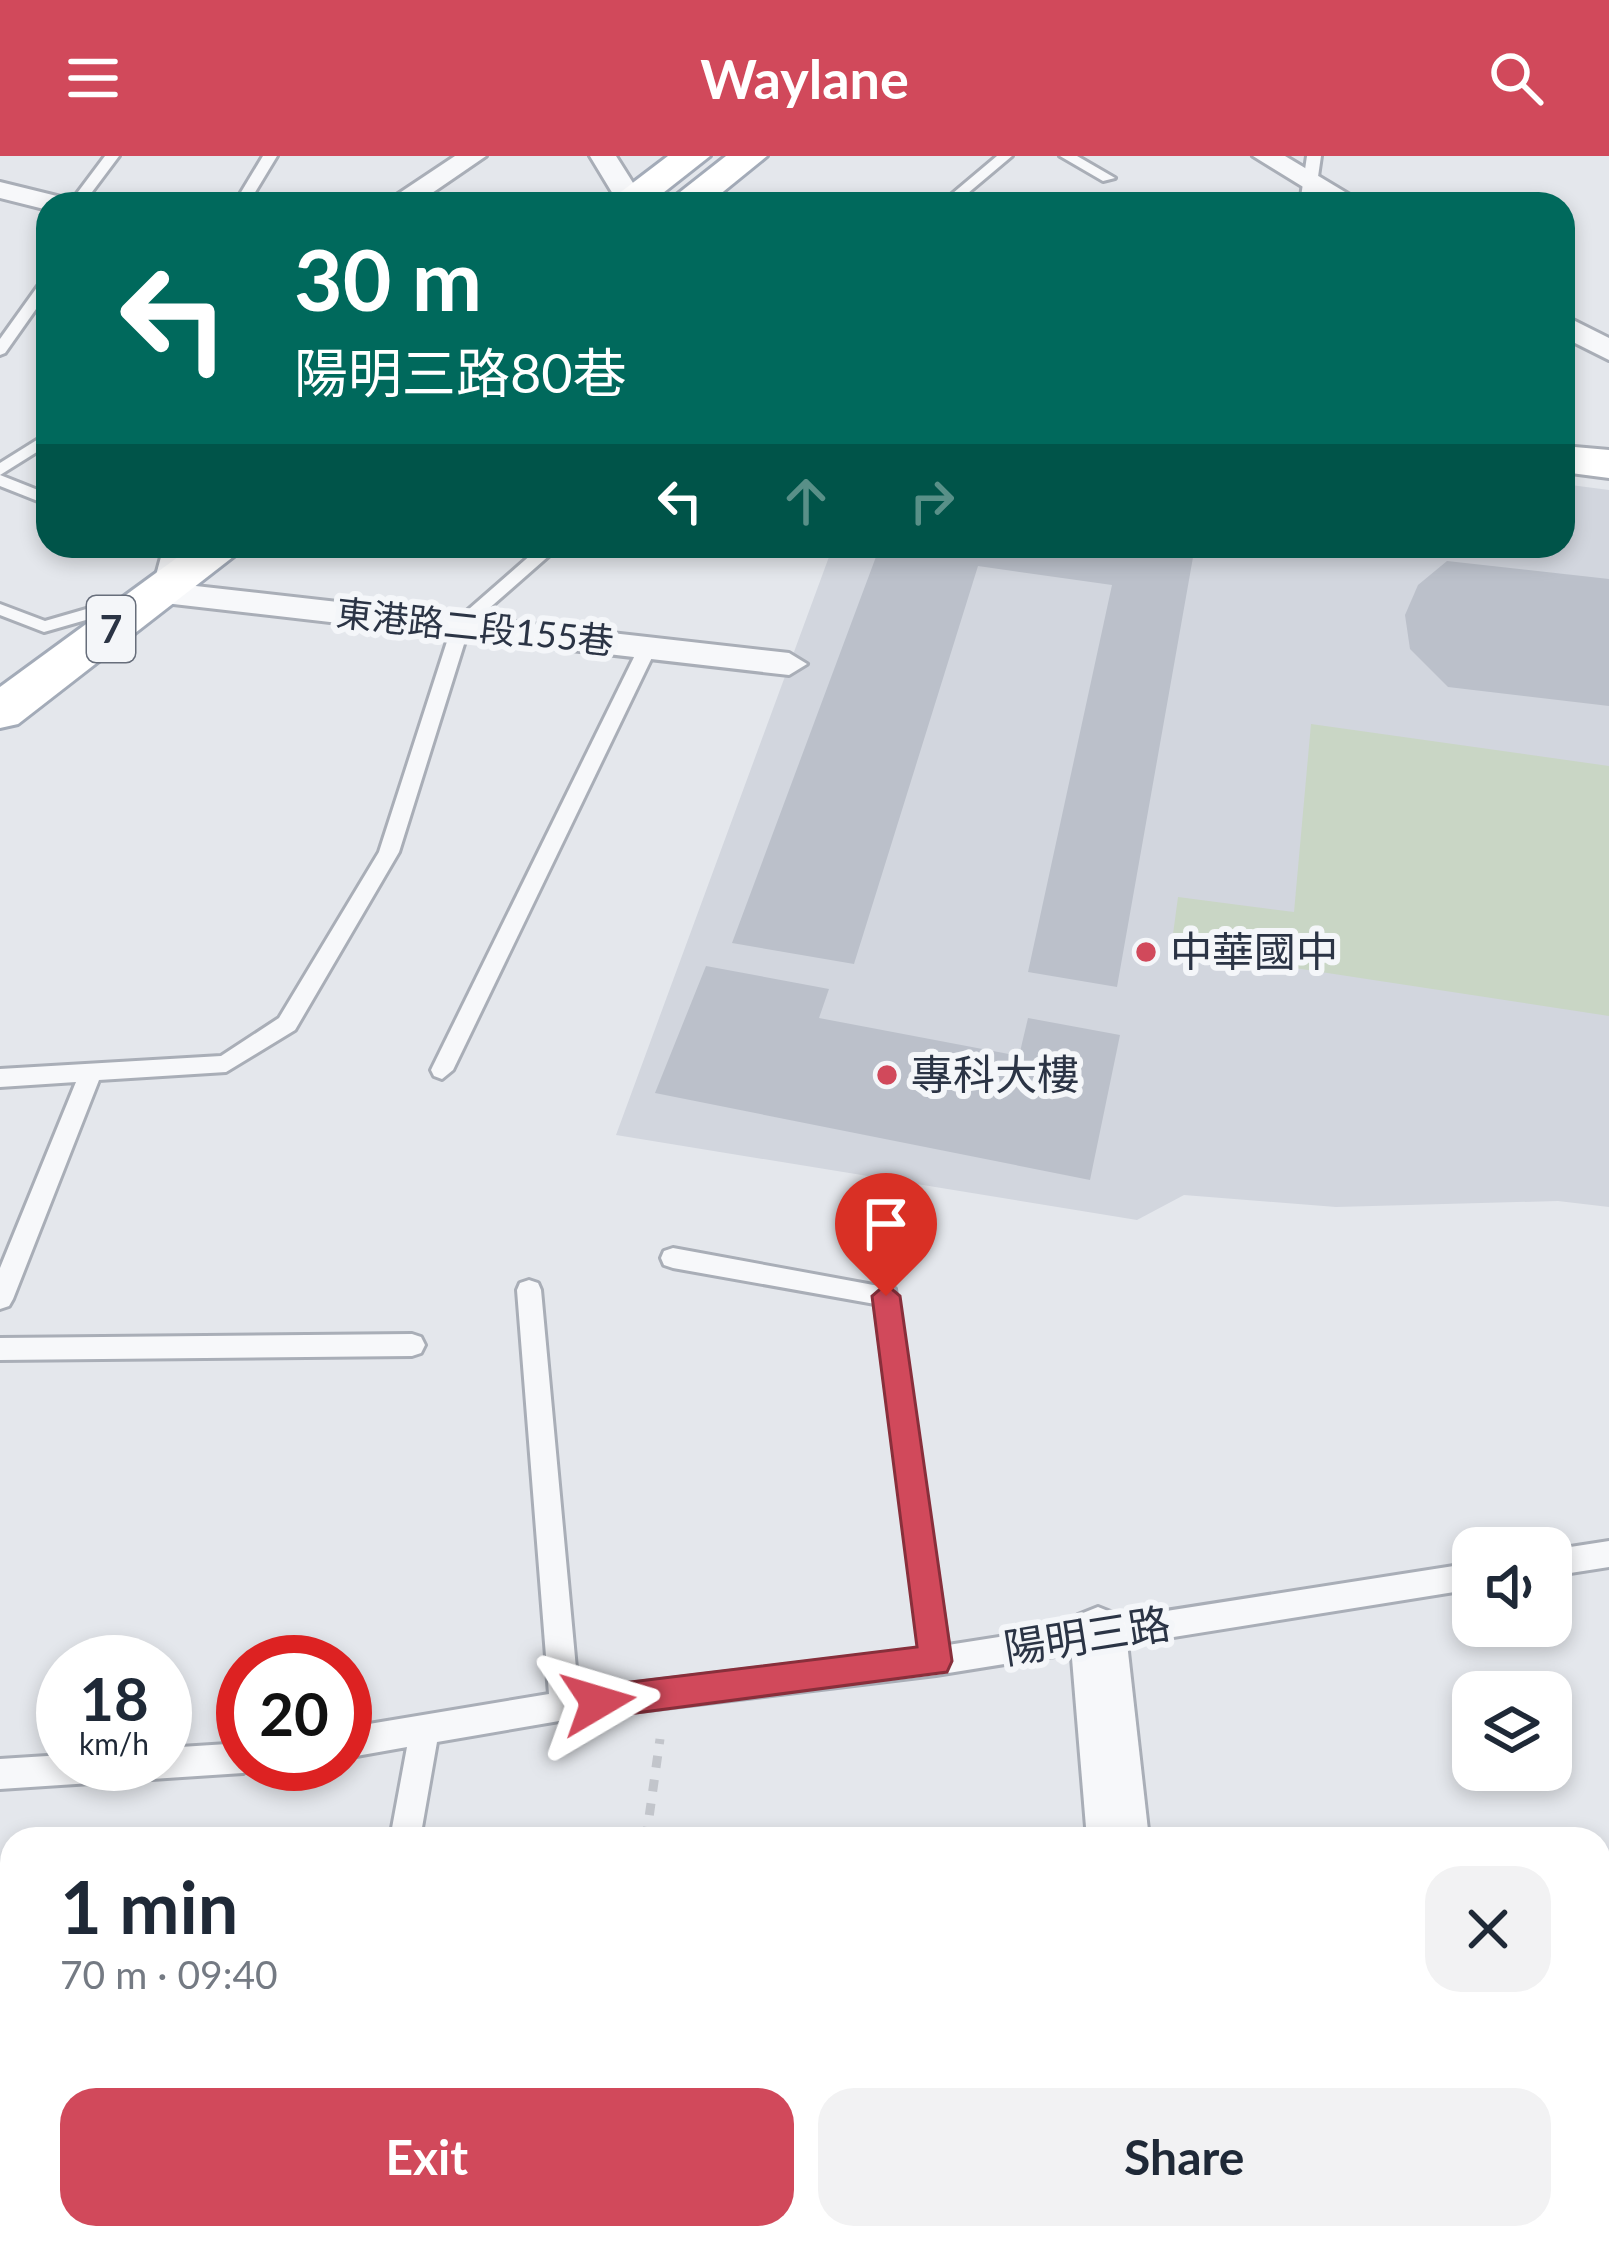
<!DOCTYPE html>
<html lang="en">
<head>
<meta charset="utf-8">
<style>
  :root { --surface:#fff; --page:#f2f2f3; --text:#1f2937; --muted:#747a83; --accent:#d1495b }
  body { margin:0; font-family:Lato,"Noto Sans TC",sans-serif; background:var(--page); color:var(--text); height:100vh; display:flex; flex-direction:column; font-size:45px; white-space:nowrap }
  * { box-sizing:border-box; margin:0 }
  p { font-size:39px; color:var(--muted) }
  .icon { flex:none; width:66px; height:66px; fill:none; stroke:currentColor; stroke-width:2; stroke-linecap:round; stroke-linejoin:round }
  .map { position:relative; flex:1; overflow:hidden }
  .details { position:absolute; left:0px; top:1671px; width:1611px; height:423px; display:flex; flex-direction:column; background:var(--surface); border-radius:36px 36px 0 0; box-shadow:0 6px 18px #0003 }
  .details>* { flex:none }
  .top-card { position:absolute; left:36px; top:36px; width:1539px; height:366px; border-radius:36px; box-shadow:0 6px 18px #0003; background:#00695c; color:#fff; overflow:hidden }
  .fabs { position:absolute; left:1452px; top:1371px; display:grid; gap:24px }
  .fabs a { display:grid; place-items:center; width:120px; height:120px; border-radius:24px; background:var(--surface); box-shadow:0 6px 18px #0003; font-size:60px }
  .speed { position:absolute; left:36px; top:1479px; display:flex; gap:24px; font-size:60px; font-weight:700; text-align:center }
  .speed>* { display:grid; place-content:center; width:156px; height:156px; border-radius:50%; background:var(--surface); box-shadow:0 6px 18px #0003; line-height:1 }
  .speed small { font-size:30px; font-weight:400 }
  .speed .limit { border:18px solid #d22; background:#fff; color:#111 }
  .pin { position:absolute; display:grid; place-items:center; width:102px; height:102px; color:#fff; margin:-123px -51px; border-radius:50% 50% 50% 0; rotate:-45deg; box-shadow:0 0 12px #0007 }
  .pin .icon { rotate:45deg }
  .me { position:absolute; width:132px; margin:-66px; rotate:83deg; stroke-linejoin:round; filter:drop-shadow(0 0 9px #0008) }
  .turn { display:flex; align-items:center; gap:42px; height:252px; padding:0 60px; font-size:54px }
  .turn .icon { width:156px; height:156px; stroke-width:2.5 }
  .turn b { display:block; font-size:84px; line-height:102px }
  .lanes { display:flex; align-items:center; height:114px; padding:0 60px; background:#0003; justify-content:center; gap:60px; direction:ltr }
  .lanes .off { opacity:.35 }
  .round { display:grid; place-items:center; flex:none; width:126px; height:126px; border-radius:36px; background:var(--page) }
  .head { display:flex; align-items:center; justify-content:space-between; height:204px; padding:0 60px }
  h1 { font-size:72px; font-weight:700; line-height:90px }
  .action { display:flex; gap:24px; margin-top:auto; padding:24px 60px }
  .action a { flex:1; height:138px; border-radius:36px; background:var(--accent); color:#fff; font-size:48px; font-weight:700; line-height:138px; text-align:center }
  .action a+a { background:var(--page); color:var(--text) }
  header { display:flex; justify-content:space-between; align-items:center; height:156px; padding:0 60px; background:var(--accent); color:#fff; font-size:54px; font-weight:700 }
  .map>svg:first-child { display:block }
</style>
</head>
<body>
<header><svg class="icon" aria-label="menu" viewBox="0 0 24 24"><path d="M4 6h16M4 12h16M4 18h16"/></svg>Waylane<svg class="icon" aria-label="search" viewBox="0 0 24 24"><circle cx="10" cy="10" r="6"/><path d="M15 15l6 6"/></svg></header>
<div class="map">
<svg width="1609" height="2092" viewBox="0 0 1609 2092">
  <rect width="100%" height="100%" fill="#e4e7ec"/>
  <!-- built -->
  <path fill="#d2d6de" d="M1563,328L1609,334V1051L1558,1045L1336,1051L1184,1039L1137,1064L616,979L833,390H1563Z"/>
  <!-- green -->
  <path fill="#c9d6c5" d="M1311,568L1609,610V860L1171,793L1178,741L1294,756Z"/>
  <!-- building -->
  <g fill="#bbc0ca">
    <path d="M880,390H1195L1117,831L1028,816L1112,429L978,410L854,808L732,787Z"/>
    <path d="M1447,405L1609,423V550L1448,531L1410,493L1405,459L1418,429Z"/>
    <path d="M706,810L829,833L819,862L1019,900L1028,862L1120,879L1090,1024L655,937Z"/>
  </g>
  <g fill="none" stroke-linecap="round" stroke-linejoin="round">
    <defs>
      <g id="lane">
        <path d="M105,0H119L83,48H69Z"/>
        <path d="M263,0H277L248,48H234Z"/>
        <path d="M997,0H1012L955,48H940Z"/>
        <path d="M1060,0H1077L1115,22L1103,25Z"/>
        <path d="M1307,0H1321L1314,48H1300Z"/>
        <path d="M48,122V136L5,197L0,199V183L43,123Z"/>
        <path d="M48,277V289L0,319V307Z"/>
        <path d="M0,319L48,338V349L0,330Z"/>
        <path d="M164,390H182L166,441L44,476L0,459V448L45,465L152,434Z"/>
        <path d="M541,390H560L470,469L399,696L295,874L226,916L99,924L13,1143L9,1150L0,1153V1112L76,926L0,931V913L221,900L279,862L379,696L453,467Z"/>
        <path d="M648,485L657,491L453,914L442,923L434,920L431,914L639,491Z"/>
        <path d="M673,1092L895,1133L948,1489L1473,1407V1433L936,1519L565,1564L437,1586L420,1683H390L407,1591L345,1602V1572L549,1538L517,1134L520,1127L529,1124L538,1127L541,1134L578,1534L920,1493L875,1148L673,1112L664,1109L661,1102L664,1095Z"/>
        <path d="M412,1178L421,1181L425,1189L421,1197L412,1200L0,1204V1182Z"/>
        <path d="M1609,1385V1411L1551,1420V1394Z"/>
        <path d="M243,1587V1608H255L243,1617L0,1633V1603L63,1599V1608H165V1592Z"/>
        <rect x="1599" y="1965" width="10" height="34"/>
        <path d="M314,2082H348L346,2092H312Z"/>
      </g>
      <g id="street">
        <path d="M455,0H486L416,48H383Z"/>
        <path d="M590,0H616L640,38L659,48H619Z"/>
        <path d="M1253,0H1285L1365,48H1331Z"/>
        <path d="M0,26L65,42L69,48H48V54L0,42Z"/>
        <path d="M1563,159L1609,182V204L1563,181Z"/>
        <path d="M160,426L789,497L807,508L789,519L147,445L142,437Z"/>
        <path d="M1098,1451L1118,1459L1126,1478L1149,1683H1087L1070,1478L1078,1459Z"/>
        <path d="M1122,2082H1192L1193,2092H1123Z"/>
      </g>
      <path id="secondary" d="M1563,290L1609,294V322L1563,316Z"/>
      <g id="primary">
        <path d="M668,0H710L649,48H605Z"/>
        <path d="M726,0H767L708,48H665Z"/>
        <path d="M193,390H247L18,568L0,572V531Z"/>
      </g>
    </defs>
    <!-- lane casing -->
    <use href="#lane" stroke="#a9aeb7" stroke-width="6"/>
    <!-- street casing -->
    <use href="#street" stroke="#a9aeb7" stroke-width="6"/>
    <!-- secondary casing -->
    <use href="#secondary" stroke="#a9aeb7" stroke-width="6"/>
    <!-- primary casing -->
    <use href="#primary" stroke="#a3abb8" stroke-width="6"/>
    <!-- path -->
    <path stroke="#c2c5cb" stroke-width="9" stroke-dasharray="12 12" stroke-linecap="butt" d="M646,1683L660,1583"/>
    <!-- lane -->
    <use href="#lane" fill="#f7f8fa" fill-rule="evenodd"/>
    <!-- street -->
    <use href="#street" fill="#f7f8fa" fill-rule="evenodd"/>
    <!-- secondary -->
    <use href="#secondary" fill="#fff" fill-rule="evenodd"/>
    <!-- primary -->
    <use href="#primary" fill="#fff" fill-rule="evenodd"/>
  </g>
  <!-- route -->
  <path fill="#d1495b" stroke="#882f3b" stroke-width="3" d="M886,1128L900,1140L952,1505L947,1516L598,1562L587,1557L582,1546L587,1534L598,1530L917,1491L872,1140Z"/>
  <!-- markers -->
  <g fill="#d1495b" stroke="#f4f6f9" stroke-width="4.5">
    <circle cx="1146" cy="796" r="12"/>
    <circle cx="887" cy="919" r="12"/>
  </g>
  <g text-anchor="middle" stroke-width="12" stroke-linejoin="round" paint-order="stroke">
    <!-- far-street labels -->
    <g font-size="36" fill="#2b3445" stroke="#f4f6f9">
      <text transform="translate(475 471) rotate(6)" y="13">東港路二段155巷</text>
    </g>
    <!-- shield labels -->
    <rect fill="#f4f6f9" stroke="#676e7b" stroke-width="3" x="87" y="440" width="48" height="66" rx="9"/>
    <g font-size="39" font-weight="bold" fill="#2b3445">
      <text x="111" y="487">7</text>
    </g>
    <!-- poi labels -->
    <g font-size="42" fill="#2b3445" stroke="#f4f6f9" text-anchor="start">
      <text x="1170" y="811">中華國中</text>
      <text x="911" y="934">專科大樓</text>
    </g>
    <!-- street labels -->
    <g font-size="42" fill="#2b3445" stroke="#f4f6f9">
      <text transform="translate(1087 1480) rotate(-9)" y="15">陽明三路</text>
    </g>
  </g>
</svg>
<div class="fabs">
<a><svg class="icon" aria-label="sound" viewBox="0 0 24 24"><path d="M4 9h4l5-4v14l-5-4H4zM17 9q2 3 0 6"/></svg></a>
<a><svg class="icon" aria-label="layers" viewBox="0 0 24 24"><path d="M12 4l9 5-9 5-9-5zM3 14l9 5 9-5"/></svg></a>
</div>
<div class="speed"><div>18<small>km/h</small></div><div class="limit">20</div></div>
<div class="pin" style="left:886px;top:1140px;background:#d93025"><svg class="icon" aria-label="arrive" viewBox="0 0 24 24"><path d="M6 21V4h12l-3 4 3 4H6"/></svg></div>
<svg class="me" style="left:598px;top:1546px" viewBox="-20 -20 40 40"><path d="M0-17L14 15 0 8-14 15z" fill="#d1495b" stroke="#fff" stroke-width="4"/></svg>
<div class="top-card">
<div class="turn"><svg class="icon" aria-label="left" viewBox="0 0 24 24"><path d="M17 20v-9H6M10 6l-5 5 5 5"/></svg><div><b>30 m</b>陽明三路80巷</div></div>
<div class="lanes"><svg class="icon" aria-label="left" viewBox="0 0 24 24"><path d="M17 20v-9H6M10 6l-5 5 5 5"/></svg><svg class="icon off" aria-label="ahead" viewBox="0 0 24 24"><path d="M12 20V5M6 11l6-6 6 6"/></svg><svg class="icon off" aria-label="right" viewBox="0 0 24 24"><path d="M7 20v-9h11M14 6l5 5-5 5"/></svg></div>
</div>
<section class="details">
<div class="head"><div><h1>1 min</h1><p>70 m · 09:40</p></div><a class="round"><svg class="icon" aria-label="close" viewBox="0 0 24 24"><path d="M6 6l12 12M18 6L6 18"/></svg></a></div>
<div class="action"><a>Exit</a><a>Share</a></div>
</section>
</div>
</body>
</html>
